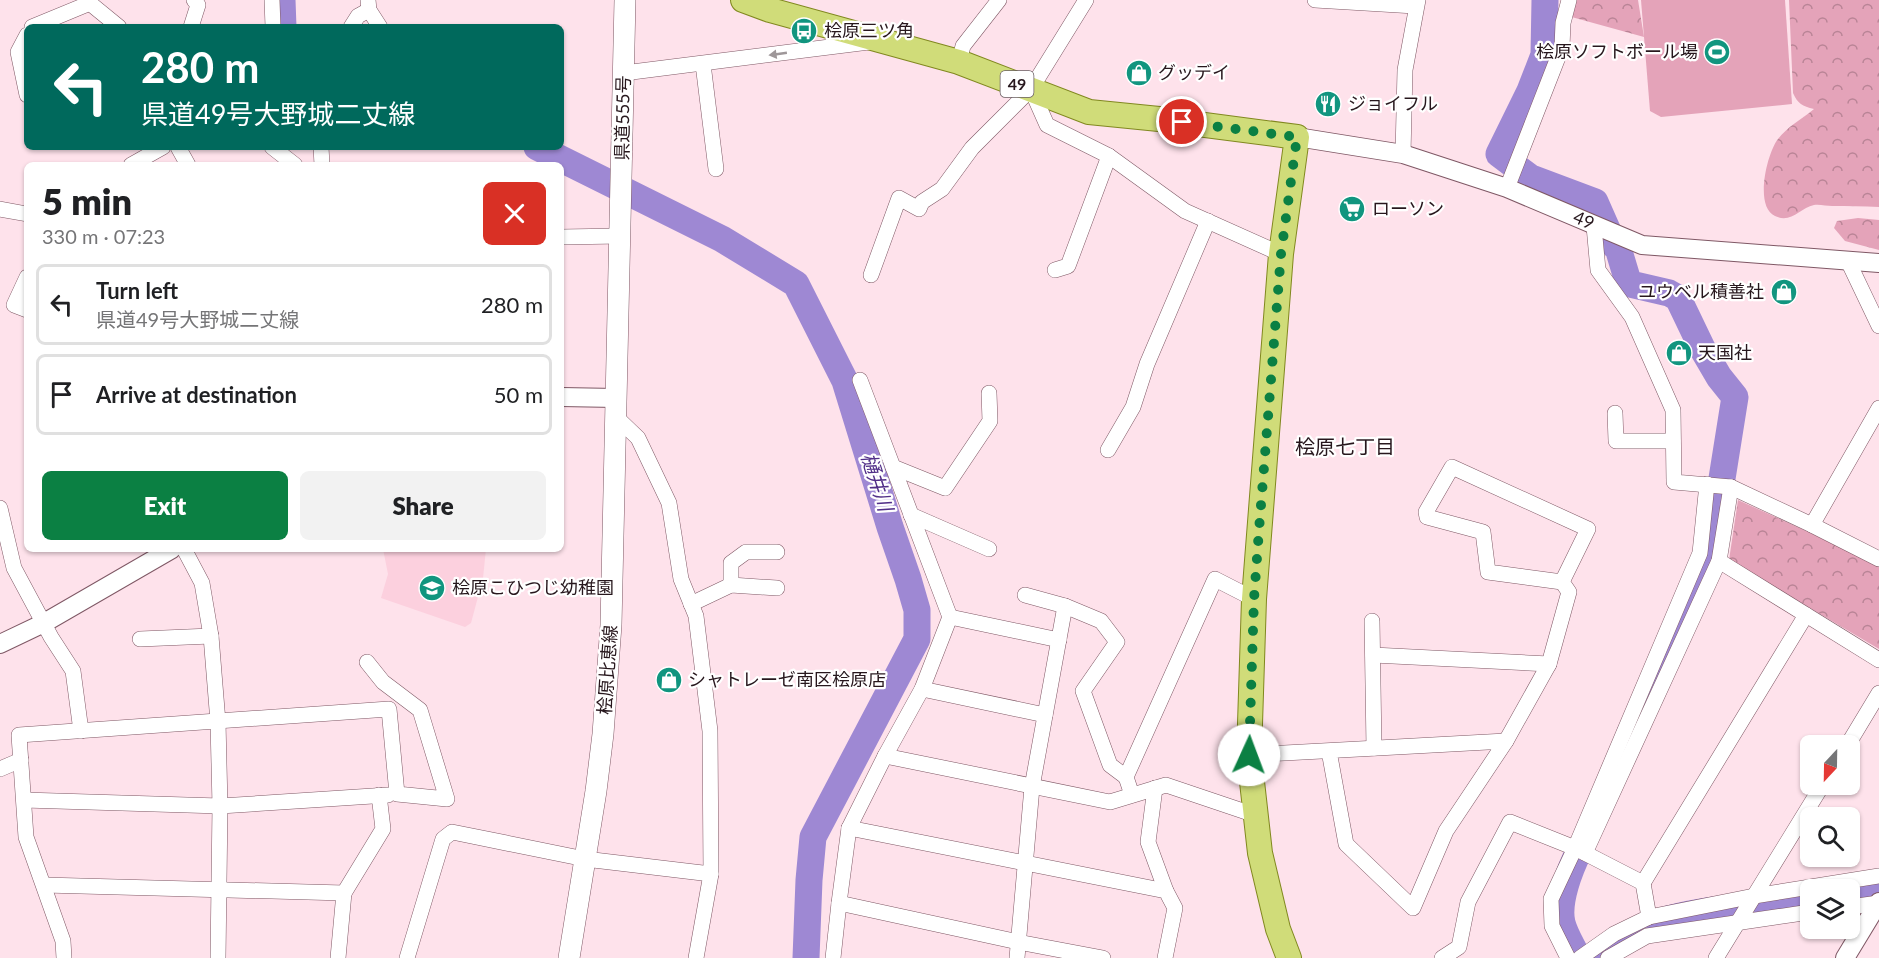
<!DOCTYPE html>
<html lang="en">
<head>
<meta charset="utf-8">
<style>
  :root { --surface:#fff; --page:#f2f2f2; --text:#202124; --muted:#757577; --line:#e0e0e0; --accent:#0b8043 }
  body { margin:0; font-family:Lato,"Noto Sans JP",sans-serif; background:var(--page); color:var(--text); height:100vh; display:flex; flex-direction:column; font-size:22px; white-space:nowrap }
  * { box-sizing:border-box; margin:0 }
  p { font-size:20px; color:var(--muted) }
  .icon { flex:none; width:33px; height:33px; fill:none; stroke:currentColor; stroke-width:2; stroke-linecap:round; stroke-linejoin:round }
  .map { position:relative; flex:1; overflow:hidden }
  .sheet { position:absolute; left:24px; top:162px; width:540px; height:390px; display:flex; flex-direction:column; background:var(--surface); border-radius:9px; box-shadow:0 2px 4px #0004 }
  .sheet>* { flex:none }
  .top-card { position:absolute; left:24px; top:24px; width:540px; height:126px; border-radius:9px; box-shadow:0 2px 4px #0004; background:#00695c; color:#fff; overflow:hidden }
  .needle { width:39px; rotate:202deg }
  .tools { position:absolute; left:1800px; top:735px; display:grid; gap:12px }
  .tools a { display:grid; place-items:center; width:60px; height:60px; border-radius:9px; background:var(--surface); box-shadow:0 2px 4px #0004; font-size:30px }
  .pin { position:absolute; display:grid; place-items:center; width:51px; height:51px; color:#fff; margin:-26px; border:3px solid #fff; border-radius:50%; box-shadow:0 2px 6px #0007 }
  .me { position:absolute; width:66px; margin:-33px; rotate:2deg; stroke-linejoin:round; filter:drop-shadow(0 0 4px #0008) }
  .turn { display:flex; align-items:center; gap:21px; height:126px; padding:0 18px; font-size:27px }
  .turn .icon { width:78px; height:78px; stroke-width:2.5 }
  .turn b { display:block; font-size:42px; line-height:51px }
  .round { display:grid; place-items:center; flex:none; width:63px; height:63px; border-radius:9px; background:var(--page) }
  .head { display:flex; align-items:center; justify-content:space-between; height:102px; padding:0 18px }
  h1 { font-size:36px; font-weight:800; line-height:45px }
  .cta { display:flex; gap:12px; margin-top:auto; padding:12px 18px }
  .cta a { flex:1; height:69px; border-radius:9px; background:var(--accent); color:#fff; font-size:24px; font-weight:800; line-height:69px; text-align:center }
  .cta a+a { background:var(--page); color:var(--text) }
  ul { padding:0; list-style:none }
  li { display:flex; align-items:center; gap:18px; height:81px; margin:0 12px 9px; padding:0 6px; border:3px solid var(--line); border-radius:9px }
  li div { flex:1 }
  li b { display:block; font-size:22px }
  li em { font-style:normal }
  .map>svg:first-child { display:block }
</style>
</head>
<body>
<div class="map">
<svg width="1879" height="958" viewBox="0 0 1879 958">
  <defs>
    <pattern id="forest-crowns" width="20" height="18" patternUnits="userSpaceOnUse" patternTransform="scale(1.5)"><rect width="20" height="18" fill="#e4a3b9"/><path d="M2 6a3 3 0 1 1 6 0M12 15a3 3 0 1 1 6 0" fill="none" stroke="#b98496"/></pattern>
  </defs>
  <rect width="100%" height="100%" fill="#fee2eb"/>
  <!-- built -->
  <path fill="#fcd0de" d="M383,549H486L483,578L471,623L465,627L381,598L388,574Z"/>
  <!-- forest -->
  <g fill="url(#forest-crowns)">
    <path d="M1573,0H1638L1644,37L1568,16Z"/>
    <path d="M1789,0H1879V207C1863,206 1848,206 1832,206C1827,206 1819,204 1814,205C1800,208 1791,224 1775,216C1754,207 1767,153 1778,139C1787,127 1802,119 1814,109C1802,106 1798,104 1793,93Z"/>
    <path d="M1858,218L1879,220V250L1845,241L1834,228L1837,221Z"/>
    <path d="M1738,500L1846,549L1879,566V649L1729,560Z"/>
  </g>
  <!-- garden -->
  <path fill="#e4a3b9" d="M1641,0H1785L1792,104L1661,117L1650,111Z"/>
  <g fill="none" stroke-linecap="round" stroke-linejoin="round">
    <!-- river -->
    <g stroke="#9e88d3" stroke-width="27">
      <path d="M282,0L283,27"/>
      <path d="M1545,0L1544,55L1530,91L1499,154L1531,178L1595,202L1614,245L1618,248L1627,278L1626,283L1669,293L1678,298L1702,348L1719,377L1735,397L1709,560L1671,651L1630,733"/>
      <path d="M537,147L722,239L796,284L845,381L890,527L908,579L917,610V639L813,837L809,880L806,958"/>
      <path d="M1850,891L1879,884"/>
      <path d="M1578,958C1573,947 1565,935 1562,923C1557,902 1570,869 1579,851"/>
      <path d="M1595,958C1616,943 1643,926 1668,919C1714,907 1764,905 1810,899"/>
    </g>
    <defs>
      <g id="minor">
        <path d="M86,0L119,27"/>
        <path d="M272,0L273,27"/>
        <path d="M368,0L369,10L380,27"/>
        <path d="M1315,0L1415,6"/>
        <path d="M32,27L90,3"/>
        <path d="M191,27L198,5L194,0"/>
        <path d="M351,27L358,16L369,10"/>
        <path d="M27,35L18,52L27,95"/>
        <path d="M959,62L963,46L999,0"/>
        <path d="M703,64L716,169"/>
        <path d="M624,73L869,42"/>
        <path d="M1031,89L1047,125L1109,156L1068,266L1055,270"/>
        <path d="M178,147L188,165"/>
        <path d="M272,147L295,165"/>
        <path d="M321,147L322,165"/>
        <path d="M1403,154L1405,70L1418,0"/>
        <path d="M1109,156L1185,211L1281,254"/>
        <path d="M131,165L163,147"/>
        <path d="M1507,188L1562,47L1563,23L1569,0"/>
        <path d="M0,209L27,214"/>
        <path d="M1594,226L1598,270L1632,317L1673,410L1674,482L1731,487L1812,525L1879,559"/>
        <path d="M561,237L620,236"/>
        <path d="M1848,261L1879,326"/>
        <path d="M871,275L899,198L919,209L922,202L942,189L972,148L1031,89L1086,0"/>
        <path d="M27,277L14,305L27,310"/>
        <path d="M860,380L950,617L922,689L885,756"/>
        <path d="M1615,413L1616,441H1673"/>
        <path d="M615,416L638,438L669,503L681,579L696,616L710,731L711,874L696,958"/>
        <path d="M1108,450L1133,407L1147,364L1208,221"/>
        <path d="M893,467L945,488L990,421L989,393"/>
        <path d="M0,508L14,568L51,637L73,671L81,731"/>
        <path d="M911,515L989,549"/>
        <path d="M1812,525L1879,408"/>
        <path d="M184,549L202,583L211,636L218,722L220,806L218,958"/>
        <path d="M1719,561L1879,660"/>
        <path d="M731,585V563L746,552H777"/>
        <path d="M691,604L731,585L777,588"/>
        <path d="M1065,606L1101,621L1117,642L1083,691L1110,765L1126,777"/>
        <path d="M950,617L1059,640"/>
        <path d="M1372,621L1374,748"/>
        <path d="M140,639L211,636"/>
        <path d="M1373,655L1549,664L1569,592L1562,582L1588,529L1452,467L1426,512L1427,517L1483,532L1488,572L1562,582"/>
        <path d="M922,689L1045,715"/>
        <path d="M1506,741L1549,664"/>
        <path d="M1847,746L1879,693"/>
        <path d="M1249,755C1335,750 1420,746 1506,741L1446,831L1413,908L1346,844L1329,751"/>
        <path d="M0,769L21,760"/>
        <path d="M1155,788L1148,842L1166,891"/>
        <path d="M1132,795L1126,777L1215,579L1254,599"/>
        <path d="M24,800L220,806L388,795"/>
        <path d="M1585,853L1719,561L1731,487"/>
        <path d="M1643,883L1649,917"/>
        <path d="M44,885L344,893L383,829L379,795"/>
        <path d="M839,903L849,828"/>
        <path d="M1850,907L1879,903"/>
        <path d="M64,958L63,941L26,837L19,735L389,709L397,794L447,799L420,710L383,682L367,662"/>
        <path d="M338,958L344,893"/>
        <path d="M407,958L443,839L452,832L585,859L711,874"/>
        <path d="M833,958L839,903L1018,942L1103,958"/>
        <path d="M1017,958L1032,787L1065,606L1025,595"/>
        <path d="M1165,958L1175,908L1166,891L849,828L885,756L1110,802L1166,785L1255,815"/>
        <path d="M1442,958L1459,947L1468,902L1510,822L1575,848L1643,883L1806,615"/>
        <path d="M1568,958L1552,926L1551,899L1575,848L1700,553L1707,484"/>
        <path d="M1580,958L1614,934L1649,917L1754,896L1879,876"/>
        <path d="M1608,958L1647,936L1810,912"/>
        <path d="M1716,958L1823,784"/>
      </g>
      <g id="tertiary">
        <path id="s1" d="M1297,137L1403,154L1507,188L1642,245L1879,263"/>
        <path d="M561,397L616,398"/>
        <path d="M0,644L44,623L172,549"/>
        <path d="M1845,958L1879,902"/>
      </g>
      <path id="secondary" d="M569,958L596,791L603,734L611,625L625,0"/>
      <path id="primary" d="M743,0L770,10L959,62L1089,112L1159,119L1297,137L1281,254L1254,599L1249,755L1260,853L1278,929L1289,958"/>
    </defs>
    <!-- minor casing -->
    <use href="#minor" stroke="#7f5865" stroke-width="16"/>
    <!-- tertiary casing -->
    <use href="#tertiary" stroke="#7f5865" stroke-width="20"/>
    <!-- secondary casing -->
    <use href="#secondary" stroke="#7f5865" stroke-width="22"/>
    <!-- primary casing -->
    <use href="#primary" stroke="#81881f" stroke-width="26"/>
    <!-- minor -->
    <use href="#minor" stroke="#fff" stroke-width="15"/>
    <!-- tertiary -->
    <use href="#tertiary" stroke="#fff" stroke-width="18"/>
    <!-- secondary -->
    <use href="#secondary" stroke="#fff" stroke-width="21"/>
    <!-- primary -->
    <use href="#primary" stroke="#d0dc79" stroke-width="24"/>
  </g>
  <!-- one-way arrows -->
  <defs><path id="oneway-solid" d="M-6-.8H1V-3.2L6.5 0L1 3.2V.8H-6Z" transform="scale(1.5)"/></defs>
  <use fill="#9e9799" href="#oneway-solid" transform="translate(778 54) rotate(172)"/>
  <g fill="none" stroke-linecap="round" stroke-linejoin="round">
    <!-- route -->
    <path stroke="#0b8043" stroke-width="10" stroke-dasharray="0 18" d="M1182,122L1297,137L1281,254L1259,530L1254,599L1249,755"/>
  </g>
  <!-- icons -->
  <defs>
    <symbol id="bus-disc" viewBox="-11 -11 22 22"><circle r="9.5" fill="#11957f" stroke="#fff"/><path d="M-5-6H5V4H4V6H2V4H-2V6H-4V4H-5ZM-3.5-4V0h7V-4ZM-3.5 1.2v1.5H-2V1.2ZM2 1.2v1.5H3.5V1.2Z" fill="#fff"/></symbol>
    <symbol id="stadium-disc" viewBox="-11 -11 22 22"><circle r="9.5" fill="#11957f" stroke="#fff"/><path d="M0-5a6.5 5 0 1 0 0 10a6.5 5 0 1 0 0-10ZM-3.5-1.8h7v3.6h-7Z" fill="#fff"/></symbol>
    <symbol id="shop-disc" viewBox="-11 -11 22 22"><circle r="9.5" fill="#11957f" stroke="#fff"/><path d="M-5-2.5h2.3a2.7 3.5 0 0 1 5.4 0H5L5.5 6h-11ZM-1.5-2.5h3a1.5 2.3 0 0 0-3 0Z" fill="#fff"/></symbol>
    <symbol id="restaurant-disc" viewBox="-11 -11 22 22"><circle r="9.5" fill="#11957f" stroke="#fff"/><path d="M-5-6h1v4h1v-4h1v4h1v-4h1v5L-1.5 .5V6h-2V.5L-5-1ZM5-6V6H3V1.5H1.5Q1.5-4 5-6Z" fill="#fff"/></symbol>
    <symbol id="supermarket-disc" viewBox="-11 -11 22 22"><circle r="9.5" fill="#11957f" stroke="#fff"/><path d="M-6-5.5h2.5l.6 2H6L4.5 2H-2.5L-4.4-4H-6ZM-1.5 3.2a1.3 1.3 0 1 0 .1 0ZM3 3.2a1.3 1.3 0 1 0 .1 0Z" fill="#fff"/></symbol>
    <symbol id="school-disc" viewBox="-11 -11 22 22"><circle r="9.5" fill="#11957f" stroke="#fff"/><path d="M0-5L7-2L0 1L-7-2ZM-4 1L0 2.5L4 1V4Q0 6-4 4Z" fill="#fff"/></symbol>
  </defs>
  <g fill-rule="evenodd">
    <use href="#bus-disc" x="789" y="16" width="30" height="30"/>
    <use href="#stadium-disc" x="1702" y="37" width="30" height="30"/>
    <use href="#shop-disc" x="1124" y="58" width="30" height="30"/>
    <use href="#restaurant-disc" x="1313" y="89" width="30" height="30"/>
    <use href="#supermarket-disc" x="1337" y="194" width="30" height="30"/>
    <use href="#shop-disc" x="1769" y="277" width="30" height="30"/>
    <use href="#shop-disc" x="1664" y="338" width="30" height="30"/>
    <use href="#school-disc" x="417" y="573" width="30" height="30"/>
    <use href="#shop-disc" x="654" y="665" width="30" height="30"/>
  </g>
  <g text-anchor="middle" stroke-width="4.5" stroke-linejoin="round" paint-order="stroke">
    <!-- shield labels -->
    <rect fill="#fff" stroke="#685d61" stroke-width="1.5" x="1000.5" y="71" width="33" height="26" rx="4.5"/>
    <g font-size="16" font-weight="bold" fill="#27171d">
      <text x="1017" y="90">49</text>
    </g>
    <!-- poi labels -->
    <g font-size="18" fill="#27171d" stroke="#fff" text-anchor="start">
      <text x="824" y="37">桧原三ツ角</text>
      <text x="1698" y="58" text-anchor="end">桧原ソフトボール場</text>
      <text x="1158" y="79">グッデイ</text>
      <text x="1348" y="110">ジョイフル</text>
      <text x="1372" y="215">ローソン</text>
      <text x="1764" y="298" text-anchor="end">ユウベル積善社</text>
      <text x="1698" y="359">天国社</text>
      <text x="452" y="594">桧原こひつじ幼稚園</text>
      <text x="688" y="686">シャトレーゼ南区桧原店</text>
    </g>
    <!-- street labels -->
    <g font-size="18" fill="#27171d" stroke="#fff">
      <text transform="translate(623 118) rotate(-89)" y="6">県道555号</text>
      <text dy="6" stroke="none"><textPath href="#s1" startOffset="300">49</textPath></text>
      <text transform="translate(608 670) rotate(-86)" y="6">桧原比恵線</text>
    </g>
    <!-- neighbourhood labels -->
    <g font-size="20" fill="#27171d" stroke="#fff">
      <text x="1345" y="454">桧原七丁目</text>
    </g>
    <!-- water labels -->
    <g font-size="20" font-style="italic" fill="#512f88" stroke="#fff">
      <text transform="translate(877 482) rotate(72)" y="7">樋井川</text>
    </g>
  </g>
</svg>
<div class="tools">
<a><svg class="needle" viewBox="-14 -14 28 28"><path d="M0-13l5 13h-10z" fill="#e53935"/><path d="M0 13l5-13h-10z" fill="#757577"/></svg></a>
<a><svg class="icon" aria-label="search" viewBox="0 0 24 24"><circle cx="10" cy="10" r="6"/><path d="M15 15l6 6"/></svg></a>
<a><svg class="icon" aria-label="layers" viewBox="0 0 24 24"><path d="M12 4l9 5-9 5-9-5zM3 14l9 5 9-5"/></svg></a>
</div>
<div class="pin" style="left:1182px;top:122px;background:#d93025"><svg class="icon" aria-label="arrive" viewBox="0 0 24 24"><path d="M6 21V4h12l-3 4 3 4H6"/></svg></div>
<svg class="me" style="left:1249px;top:755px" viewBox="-20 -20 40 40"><circle r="19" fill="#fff"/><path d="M0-13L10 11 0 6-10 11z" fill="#0b8043"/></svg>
<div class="top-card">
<div class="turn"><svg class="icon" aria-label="left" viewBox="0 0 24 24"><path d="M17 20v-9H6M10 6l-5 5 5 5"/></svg><div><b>280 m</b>県道49号大野城二丈線</div></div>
</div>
<section class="sheet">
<div class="head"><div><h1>5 min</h1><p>330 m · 07:23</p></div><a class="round" style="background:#d93025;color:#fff"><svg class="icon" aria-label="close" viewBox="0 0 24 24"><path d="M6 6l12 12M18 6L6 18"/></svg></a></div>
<ul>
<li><svg class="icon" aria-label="left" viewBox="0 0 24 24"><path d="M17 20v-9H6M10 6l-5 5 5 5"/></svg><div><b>Turn left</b><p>県道49号大野城二丈線</p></div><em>280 m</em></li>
<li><svg class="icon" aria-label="arrive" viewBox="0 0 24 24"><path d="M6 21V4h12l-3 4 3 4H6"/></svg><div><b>Arrive at destination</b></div><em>50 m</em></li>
</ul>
<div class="cta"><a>Exit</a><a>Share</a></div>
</section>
</div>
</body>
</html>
